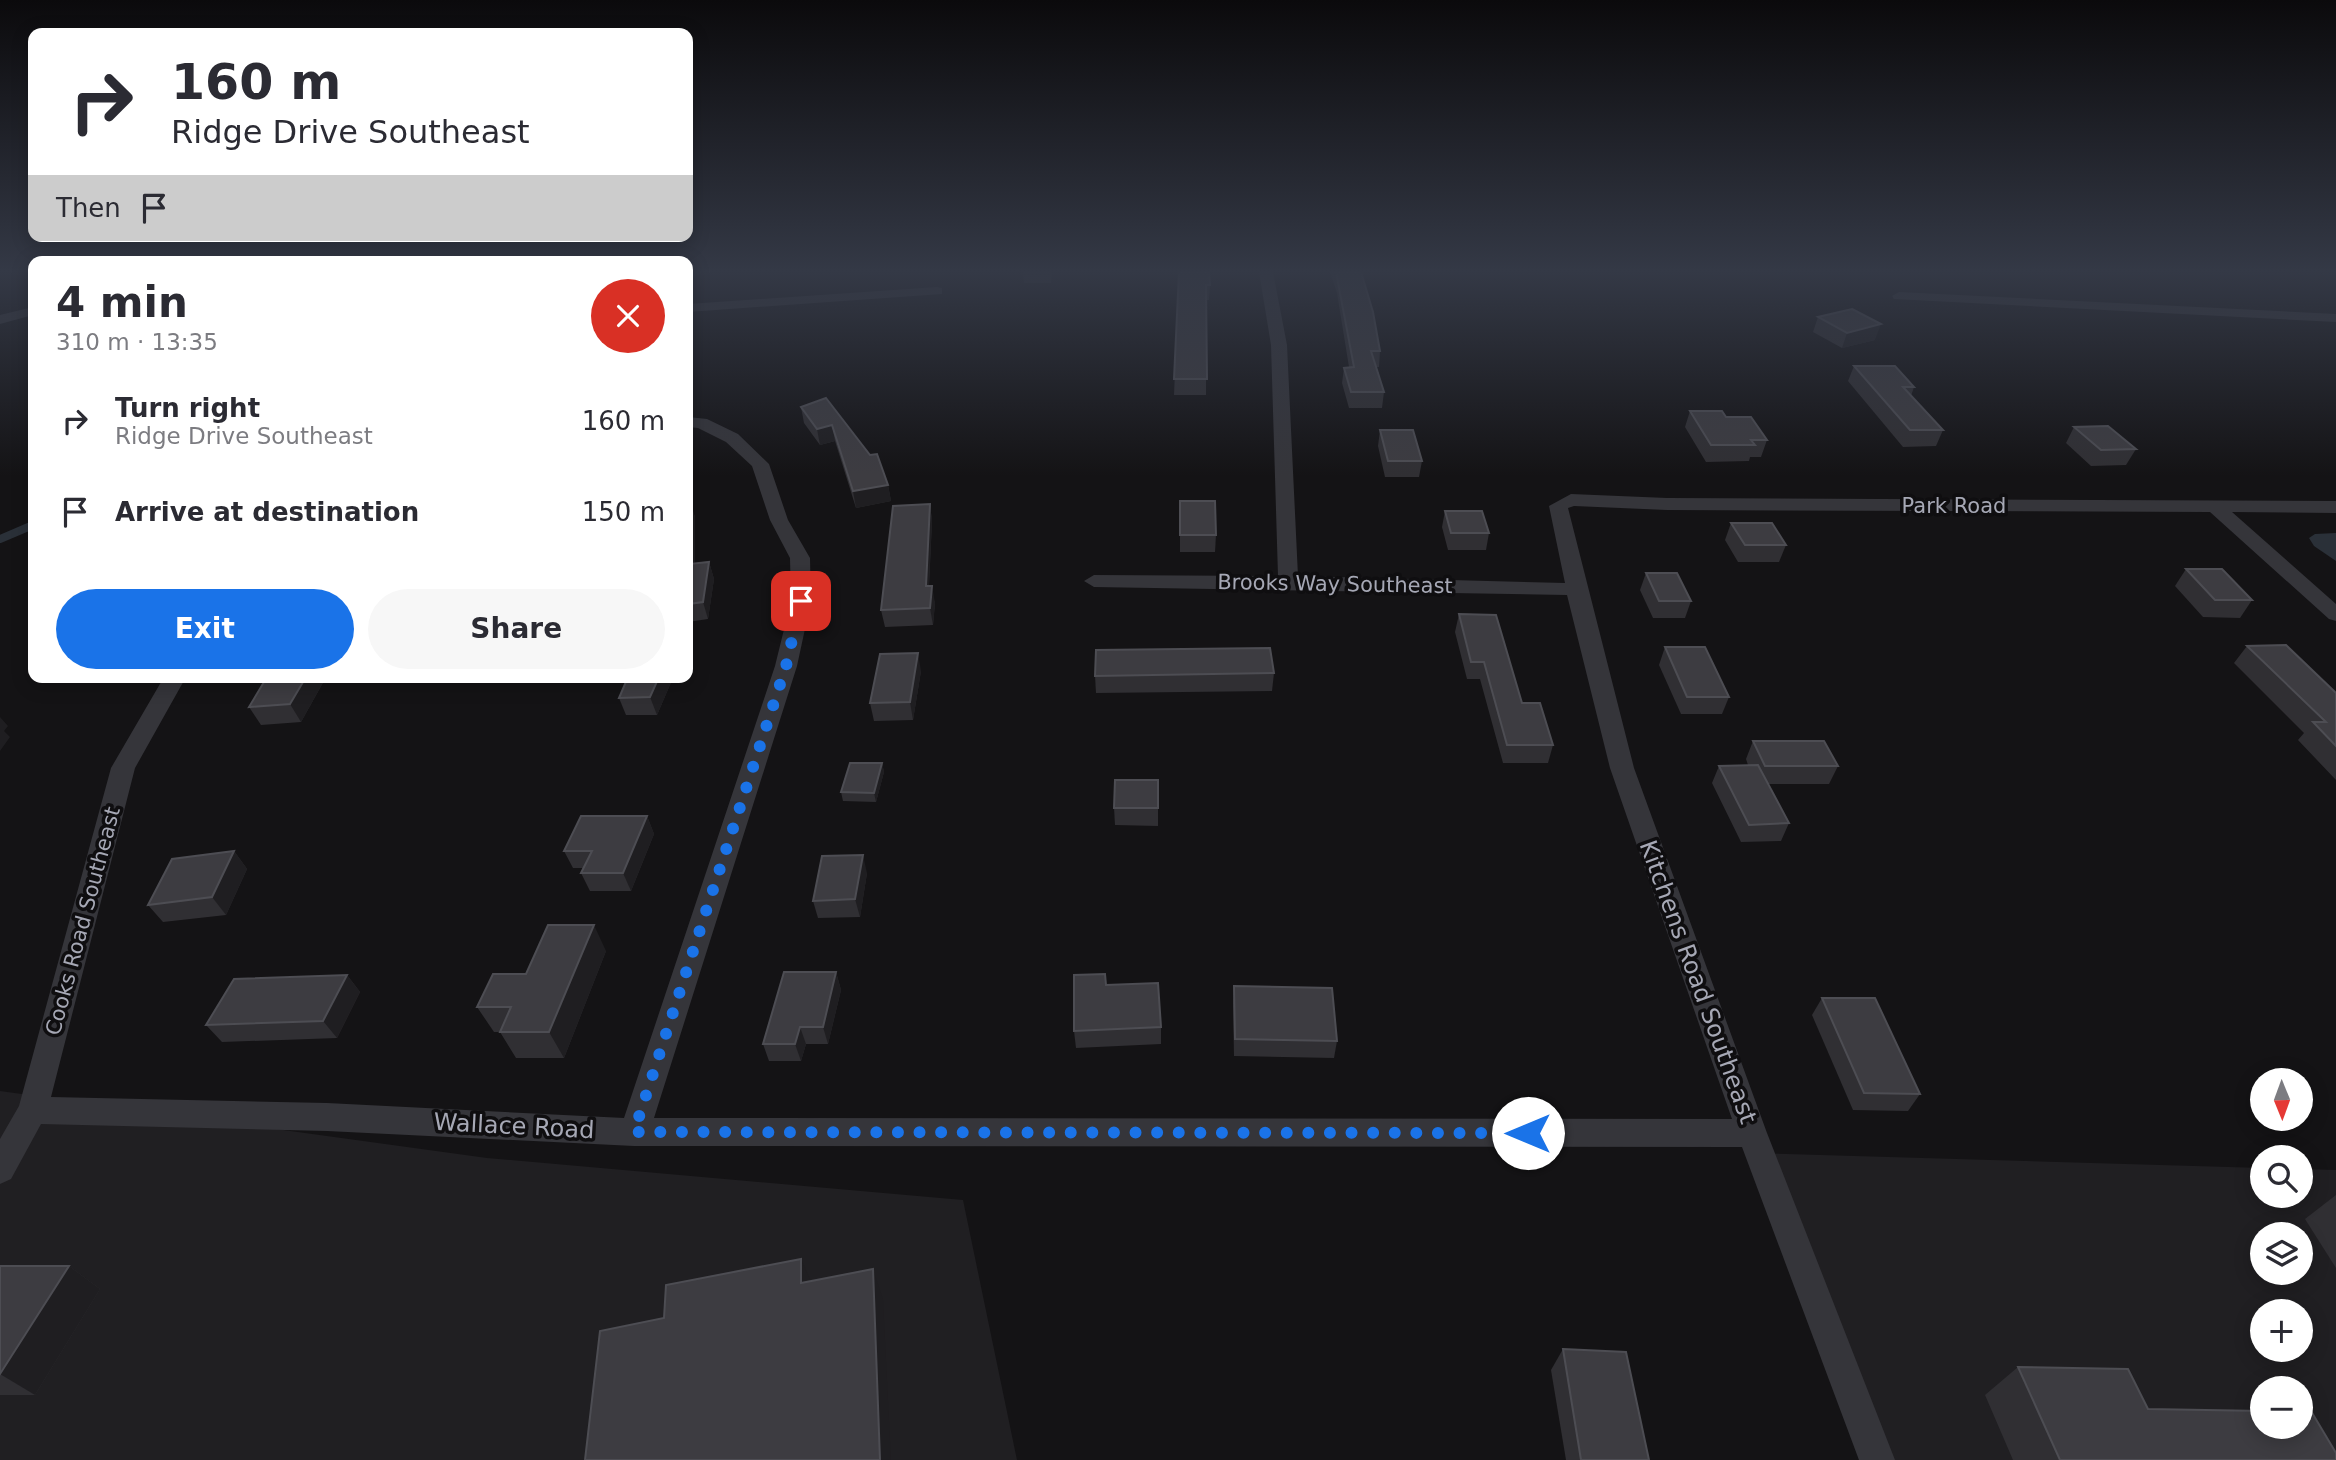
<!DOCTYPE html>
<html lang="en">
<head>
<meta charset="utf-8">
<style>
  :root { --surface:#fff; --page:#f7f7f7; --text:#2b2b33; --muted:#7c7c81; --accent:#1a73e8 }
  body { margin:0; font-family:"DejaVu Sans",sans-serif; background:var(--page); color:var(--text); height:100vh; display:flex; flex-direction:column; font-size:26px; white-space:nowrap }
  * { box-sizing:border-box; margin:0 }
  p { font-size:23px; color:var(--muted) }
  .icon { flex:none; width:38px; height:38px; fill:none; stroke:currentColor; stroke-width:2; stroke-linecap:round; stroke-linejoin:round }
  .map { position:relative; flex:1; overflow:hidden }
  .sheet { position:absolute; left:28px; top:256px; width:665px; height:427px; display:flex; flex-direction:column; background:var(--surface); border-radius:14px; box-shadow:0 4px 18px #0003 }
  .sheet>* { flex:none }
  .top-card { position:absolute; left:28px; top:28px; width:665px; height:214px; border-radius:14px; box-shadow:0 4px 18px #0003; background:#fff; color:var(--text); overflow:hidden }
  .needle { width:46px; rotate:179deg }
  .tools { position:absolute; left:2250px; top:1068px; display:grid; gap:14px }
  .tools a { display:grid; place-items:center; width:63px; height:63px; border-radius:50%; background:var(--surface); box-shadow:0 4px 18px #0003; font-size:35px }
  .pin { position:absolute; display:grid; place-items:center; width:60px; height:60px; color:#fff; margin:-30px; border-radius:14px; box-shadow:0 4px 10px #0006 }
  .me { position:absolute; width:77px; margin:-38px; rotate:270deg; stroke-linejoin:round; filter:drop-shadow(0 0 5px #0008) }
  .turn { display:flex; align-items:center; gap:24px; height:147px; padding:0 28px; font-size:32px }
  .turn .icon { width:91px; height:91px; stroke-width:2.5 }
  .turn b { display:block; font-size:49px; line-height:60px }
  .then { display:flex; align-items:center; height:66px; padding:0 28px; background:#0003; gap:14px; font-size:26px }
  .round { display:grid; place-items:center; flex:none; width:74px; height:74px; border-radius:37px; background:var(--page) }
  .head { display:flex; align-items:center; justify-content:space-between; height:119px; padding:0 28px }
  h1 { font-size:42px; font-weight:700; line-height:52px }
  .button { display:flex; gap:14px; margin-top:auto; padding:14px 28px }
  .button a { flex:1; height:80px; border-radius:42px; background:var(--accent); color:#fff; font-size:28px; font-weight:700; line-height:80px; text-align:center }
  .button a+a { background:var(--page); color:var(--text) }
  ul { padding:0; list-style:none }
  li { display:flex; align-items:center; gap:21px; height:91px; padding:0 28px }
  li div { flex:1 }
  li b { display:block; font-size:26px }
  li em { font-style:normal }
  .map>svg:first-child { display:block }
</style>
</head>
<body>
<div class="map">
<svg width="2336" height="1460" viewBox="0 0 2336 1460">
  <rect width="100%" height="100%" fill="#141315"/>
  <!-- built -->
  <g fill="#201f22" fill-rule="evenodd">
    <path d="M0,1091L487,1158L963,1200L1017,1460H0Z"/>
    <path d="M1755,1153L2263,1168V1195H2301V1169L2336,1170V1460H1872ZM2263,1234H2301V1272H2263ZM2263,1311H2301V1349H2263ZM2263,1388H2301V1426H2263Z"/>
  </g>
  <!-- water -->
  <path fill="#2a3038" d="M2336,533V561L2314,546L2309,538L2315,534Z"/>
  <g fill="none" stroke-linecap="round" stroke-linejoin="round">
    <!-- stream-far1 -->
    <path stroke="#2a3038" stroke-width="6" d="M688,274L698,272"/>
    <!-- stream -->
    <path stroke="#2a3038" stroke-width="8" d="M0,539L33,525"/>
    <!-- street -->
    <g fill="#35353a" fill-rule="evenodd">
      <path d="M1259,272H1273L1287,345L1298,576L1565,583L1549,506L1571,494L1667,498L2336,501V513L2232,512L2336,604V621L2329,619L2210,512L1667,510L1574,506L1568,508L1634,768L1767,1133L1895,1460H1859L1742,1147L634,1146L327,1131L41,1124L11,1179L0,1184V1139L19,1106L111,768L164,677H186L135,768L51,1097L327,1103L624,1118L775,666L791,601L790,558L770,520L752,466L726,442L698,428L688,427V417L707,419L738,434L769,464L788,520L810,558L811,601L797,666L654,1118L1732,1119L1610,768L1567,595L1094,587L1084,581L1094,575L1278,576L1271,345Z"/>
      <path d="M937,287L942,288V294L688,312V304Z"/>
      <path d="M1899,292L2336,314V322L1894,299L1892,296Z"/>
      <path d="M33,307V315L0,324V315Z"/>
    </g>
  </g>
  <!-- wall -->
  <g fill="#302f33">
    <path d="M1023,272H1052L1051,283H1024Z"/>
    <path d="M1179,272L1210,285L1209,300H1206V395H1174Z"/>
    <path d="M1330,272H1361L1380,351L1379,367H1376L1384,392L1382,408H1349L1342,383L1344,368L1349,367L1337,293Z"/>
    <path d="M1818,317L1875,340L1842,348L1813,332Z"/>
    <path d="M1854,366L1914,387L1911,396L1943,430L1936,446L1903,447L1848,381Z"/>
    <path d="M801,407L870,455L888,485L891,501L856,508L835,441L820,445L804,423Z"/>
    <path d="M1690,411L1726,417L1767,440L1761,457H1750L1749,461L1706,462L1685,427Z"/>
    <path d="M2074,427L2136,449L2126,465L2091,466L2066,443Z"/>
    <path d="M1380,430L1422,461L1419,477H1385L1378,446Z"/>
    <path d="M688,500L695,517V563L709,562L714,579L708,619L688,622Z"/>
    <path d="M1180,501L1216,535L1215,552H1180Z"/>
    <path d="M930,504L932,521L929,586L935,603L933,625L885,627L881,610Z"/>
    <path d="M1445,511L1489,533L1486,550H1448L1442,527Z"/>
    <path d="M1731,523L1786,545L1779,562H1738L1725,540Z"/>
    <path d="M2186,569L2252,600L2240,618L2203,617L2175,586Z"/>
    <path d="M1646,573L1691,601L1685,618H1653L1640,590Z"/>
    <path d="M1459,614L1553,745L1548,763H1503L1480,679H1467L1455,632Z"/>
    <path d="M2247,646L2336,693V780L2298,740L2304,733L2234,663Z"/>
    <path d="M1665,647L1729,697L1722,714H1681L1659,665Z"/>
    <path d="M921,671L913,720L874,721L870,703Z"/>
    <path d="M1274,673L1272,691L1096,693L1095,676Z"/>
    <path d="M51,677H96L51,678Z"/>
    <path d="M628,677H671L672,680L657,715H626L619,698Z"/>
    <path d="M325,679L301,722L261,725L249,707Z"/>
    <path d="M1753,741L1838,766L1829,784H1768L1789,823L1781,841L1741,842L1712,783L1719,766L1748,765L1746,759Z"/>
    <path d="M882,763L884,772L876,802L843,801L841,792Z"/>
    <path d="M1158,780V826L1115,825L1114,808Z"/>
    <path d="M647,816L654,834L631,891H590L581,873L584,868H573L564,851Z"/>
    <path d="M234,851L247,869L226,915L163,922L148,905Z"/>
    <path d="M867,873L860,917L818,918L813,901Z"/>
    <path d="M606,951L564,1058H516L500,1032H494L477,1007L526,974Z"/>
    <path d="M836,972L841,990L828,1044H806L801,1061H769L763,1044Z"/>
    <path d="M347,975L360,992L337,1038L222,1042L206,1025Z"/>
    <path d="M1106,985L1161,1027V1044L1076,1048L1074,1031Z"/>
    <path d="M1234,986L1337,1041L1334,1058L1234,1056L1233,1003Z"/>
    <path d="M1822,998L1920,1094L1908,1111L1853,1110L1812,1015Z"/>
    <path d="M2336,1195V1268L2305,1219Z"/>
    <path d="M0,1266H69L100,1289L35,1395H0Z"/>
    <path d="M1563,1349L1649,1460H1566L1551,1370Z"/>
    <path d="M2018,1367L2148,1409L2336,1460H2013L1985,1395Z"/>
  </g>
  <!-- shaded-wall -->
  <g fill="#1f1e21">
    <path d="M1881,324L1875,340L1842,348L1847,333Z"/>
    <path d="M832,425L835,441L820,445L817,429Z"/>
    <path d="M888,485L891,501L856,508L853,491Z"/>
    <path d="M690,500L695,517V581L690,564Z"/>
    <path d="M930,504L932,521L928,603L926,586Z"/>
    <path d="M709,562L714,579L708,619L703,602Z"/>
    <path d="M932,586L935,603L933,625L930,608Z"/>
    <path d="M918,653L921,671L913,720L910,702Z"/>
    <path d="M306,677H324L325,679L301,722L290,704Z"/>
    <path d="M659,677H671L672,680L657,715L650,697Z"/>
    <path d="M0,717L8,726L4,731L10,737L0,751Z"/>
    <path d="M882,763L884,772L876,802L874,793Z"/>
    <path d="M647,816L654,834L631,891L623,873Z"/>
    <path d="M234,851L247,869L226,915L212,897Z"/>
    <path d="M863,855L867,873L860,917L855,899Z"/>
    <path d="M594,925L606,951L564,1058L549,1032Z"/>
    <path d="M836,972L841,990L828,1044L823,1027Z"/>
    <path d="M347,975L360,992L337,1038L323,1021Z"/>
    <path d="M800,1027L806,1044L801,1061L795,1044Z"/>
    <path d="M801,1259L815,1290L801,1283Z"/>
    <path d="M69,1266L100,1289L35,1395L0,1374Z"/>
    <path d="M873,1269L883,1299L891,1460H880Z"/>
  </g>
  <!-- building -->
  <g fill="#3d3c41" stroke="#4d4d53" stroke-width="2">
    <path d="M1179,272H1209L1210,285H1206L1207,379H1174Z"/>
    <path d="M1336,272H1361L1373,312L1380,351H1371L1384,392H1351L1344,368L1354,367Z"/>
    <path d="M1852,309L1881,324L1847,333L1818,317Z"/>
    <path d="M1854,366H1895L1914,387H1903L1943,430H1910Z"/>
    <path d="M826,398L870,455L877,454L888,485L853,491L832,425L817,429L801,407Z"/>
    <path d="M1690,411H1722L1726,417H1751L1767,440H1751L1755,445H1711Z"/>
    <path d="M2108,426L2136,449L2101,450L2074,427Z"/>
    <path d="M1380,430H1413L1422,461H1388Z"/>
    <path d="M688,500H690V564L709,562L703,602L688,604Z"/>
    <path d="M1180,501H1215L1216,535H1180Z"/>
    <path d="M930,504L926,586H932L930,608L881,610L893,506Z"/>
    <path d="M1445,511H1482L1489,533H1451Z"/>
    <path d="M1731,523H1772L1786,545H1745Z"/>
    <path d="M2186,569H2222L2252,600H2215Z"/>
    <path d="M1646,573H1677L1691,601H1659Z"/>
    <path d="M1459,614L1496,615L1522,703H1540L1553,745H1507L1484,662H1471Z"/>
    <path d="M2286,645L2336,693V746L2313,722H2326L2247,646Z"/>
    <path d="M1665,647H1705L1729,697H1687Z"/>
    <path d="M1270,648L1274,673L1095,676L1096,650Z"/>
    <path d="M918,653L910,702L870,703L880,654Z"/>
    <path d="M267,677H306L290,704L249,707Z"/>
    <path d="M628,677H659L650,697L619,698Z"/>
    <path d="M1753,741H1824L1838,766H1765Z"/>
    <path d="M850,763H882L874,793L841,792Z"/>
    <path d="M1758,765L1789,823L1749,825L1719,766Z"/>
    <path d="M1115,780H1158V808H1114Z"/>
    <path d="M581,816H647L623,873H581L592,851H564Z"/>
    <path d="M234,851L212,897L148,905L172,859Z"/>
    <path d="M863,855L855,899L813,901L822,856Z"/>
    <path d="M548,925H594L549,1032H500L511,1007H477L493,974H526Z"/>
    <path d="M784,972H836L823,1027H800L795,1044H763Z"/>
    <path d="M1105,974L1106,985L1158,983L1161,1027L1074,1031V975Z"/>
    <path d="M347,975L323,1021L206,1025L234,979Z"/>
    <path d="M1234,986L1332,988L1337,1041L1235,1039Z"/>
    <path d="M1822,998H1875L1920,1094L1864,1093Z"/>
    <path d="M801,1259V1283L873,1269L880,1460H585L600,1331L664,1318L666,1285Z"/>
    <path d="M0,1266H69L0,1374Z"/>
    <path d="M1563,1349L1626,1352L1649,1460H1581Z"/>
    <path d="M2018,1367L2128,1369L2148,1409L2263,1411V1426H2301V1411H2311L2336,1453V1460H2060Z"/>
  </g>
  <!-- sky -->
  <linearGradient id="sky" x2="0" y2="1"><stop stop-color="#0b0a0c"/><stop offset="0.57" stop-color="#343946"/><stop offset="1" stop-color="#343946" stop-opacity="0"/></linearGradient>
  <rect width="2336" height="476" fill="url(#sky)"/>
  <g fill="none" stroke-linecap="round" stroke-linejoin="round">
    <!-- route -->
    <path stroke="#1a73e8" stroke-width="12" stroke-dasharray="0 21.6" d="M801,601L786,666L634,1132L1528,1133"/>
  </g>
  <g text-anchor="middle" stroke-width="7" stroke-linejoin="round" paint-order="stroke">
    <!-- street labels -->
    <g font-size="21" fill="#a6a8b5" stroke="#0f0e10">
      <text x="1954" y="513">Park Road</text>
      <text transform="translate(1335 584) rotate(1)" y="7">Brooks Way Southeast</text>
      <text transform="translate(83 921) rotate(-75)" y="7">Cooks Road Southeast</text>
    </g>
    <!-- near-street labels -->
    <g font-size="24" fill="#a6a8b5" stroke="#0f0e10">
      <text transform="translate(1698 982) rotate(70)" y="8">Kitchens Road Southeast</text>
      <text transform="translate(514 1126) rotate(3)" y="8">Wallace Road</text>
    </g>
  </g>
</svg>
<div class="tools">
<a><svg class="needle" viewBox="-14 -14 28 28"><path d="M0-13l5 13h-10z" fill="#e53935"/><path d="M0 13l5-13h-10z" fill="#7c7c81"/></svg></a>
<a><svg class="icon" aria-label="search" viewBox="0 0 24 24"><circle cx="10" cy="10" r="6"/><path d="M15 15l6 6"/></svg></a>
<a><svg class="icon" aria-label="layers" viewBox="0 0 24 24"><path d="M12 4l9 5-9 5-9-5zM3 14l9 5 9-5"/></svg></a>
<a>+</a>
<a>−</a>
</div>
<div class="pin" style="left:801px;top:601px;background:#d93025"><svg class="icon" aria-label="arrive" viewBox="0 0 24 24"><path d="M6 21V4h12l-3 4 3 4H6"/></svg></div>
<svg class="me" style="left:1528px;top:1133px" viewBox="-20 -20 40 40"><circle r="19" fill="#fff"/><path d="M0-13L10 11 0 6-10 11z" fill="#1a73e8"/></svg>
<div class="top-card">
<div class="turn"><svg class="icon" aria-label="right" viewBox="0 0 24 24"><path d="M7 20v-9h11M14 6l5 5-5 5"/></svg><div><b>160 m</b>Ridge Drive Southeast</div></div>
<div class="then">Then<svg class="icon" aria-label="arrive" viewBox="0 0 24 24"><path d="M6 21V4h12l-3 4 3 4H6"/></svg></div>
</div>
<section class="sheet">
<div class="head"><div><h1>4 min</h1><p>310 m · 13:35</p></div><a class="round" style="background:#d93025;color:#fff"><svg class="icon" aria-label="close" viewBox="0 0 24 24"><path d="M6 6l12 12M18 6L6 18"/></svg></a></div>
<ul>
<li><svg class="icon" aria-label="right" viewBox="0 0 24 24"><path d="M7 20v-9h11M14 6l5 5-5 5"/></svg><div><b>Turn right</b><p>Ridge Drive Southeast</p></div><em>160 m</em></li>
<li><svg class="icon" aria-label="arrive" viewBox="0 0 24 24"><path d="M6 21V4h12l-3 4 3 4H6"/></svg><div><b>Arrive at destination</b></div><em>150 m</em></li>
</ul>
<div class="button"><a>Exit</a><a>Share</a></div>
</section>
</div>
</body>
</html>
